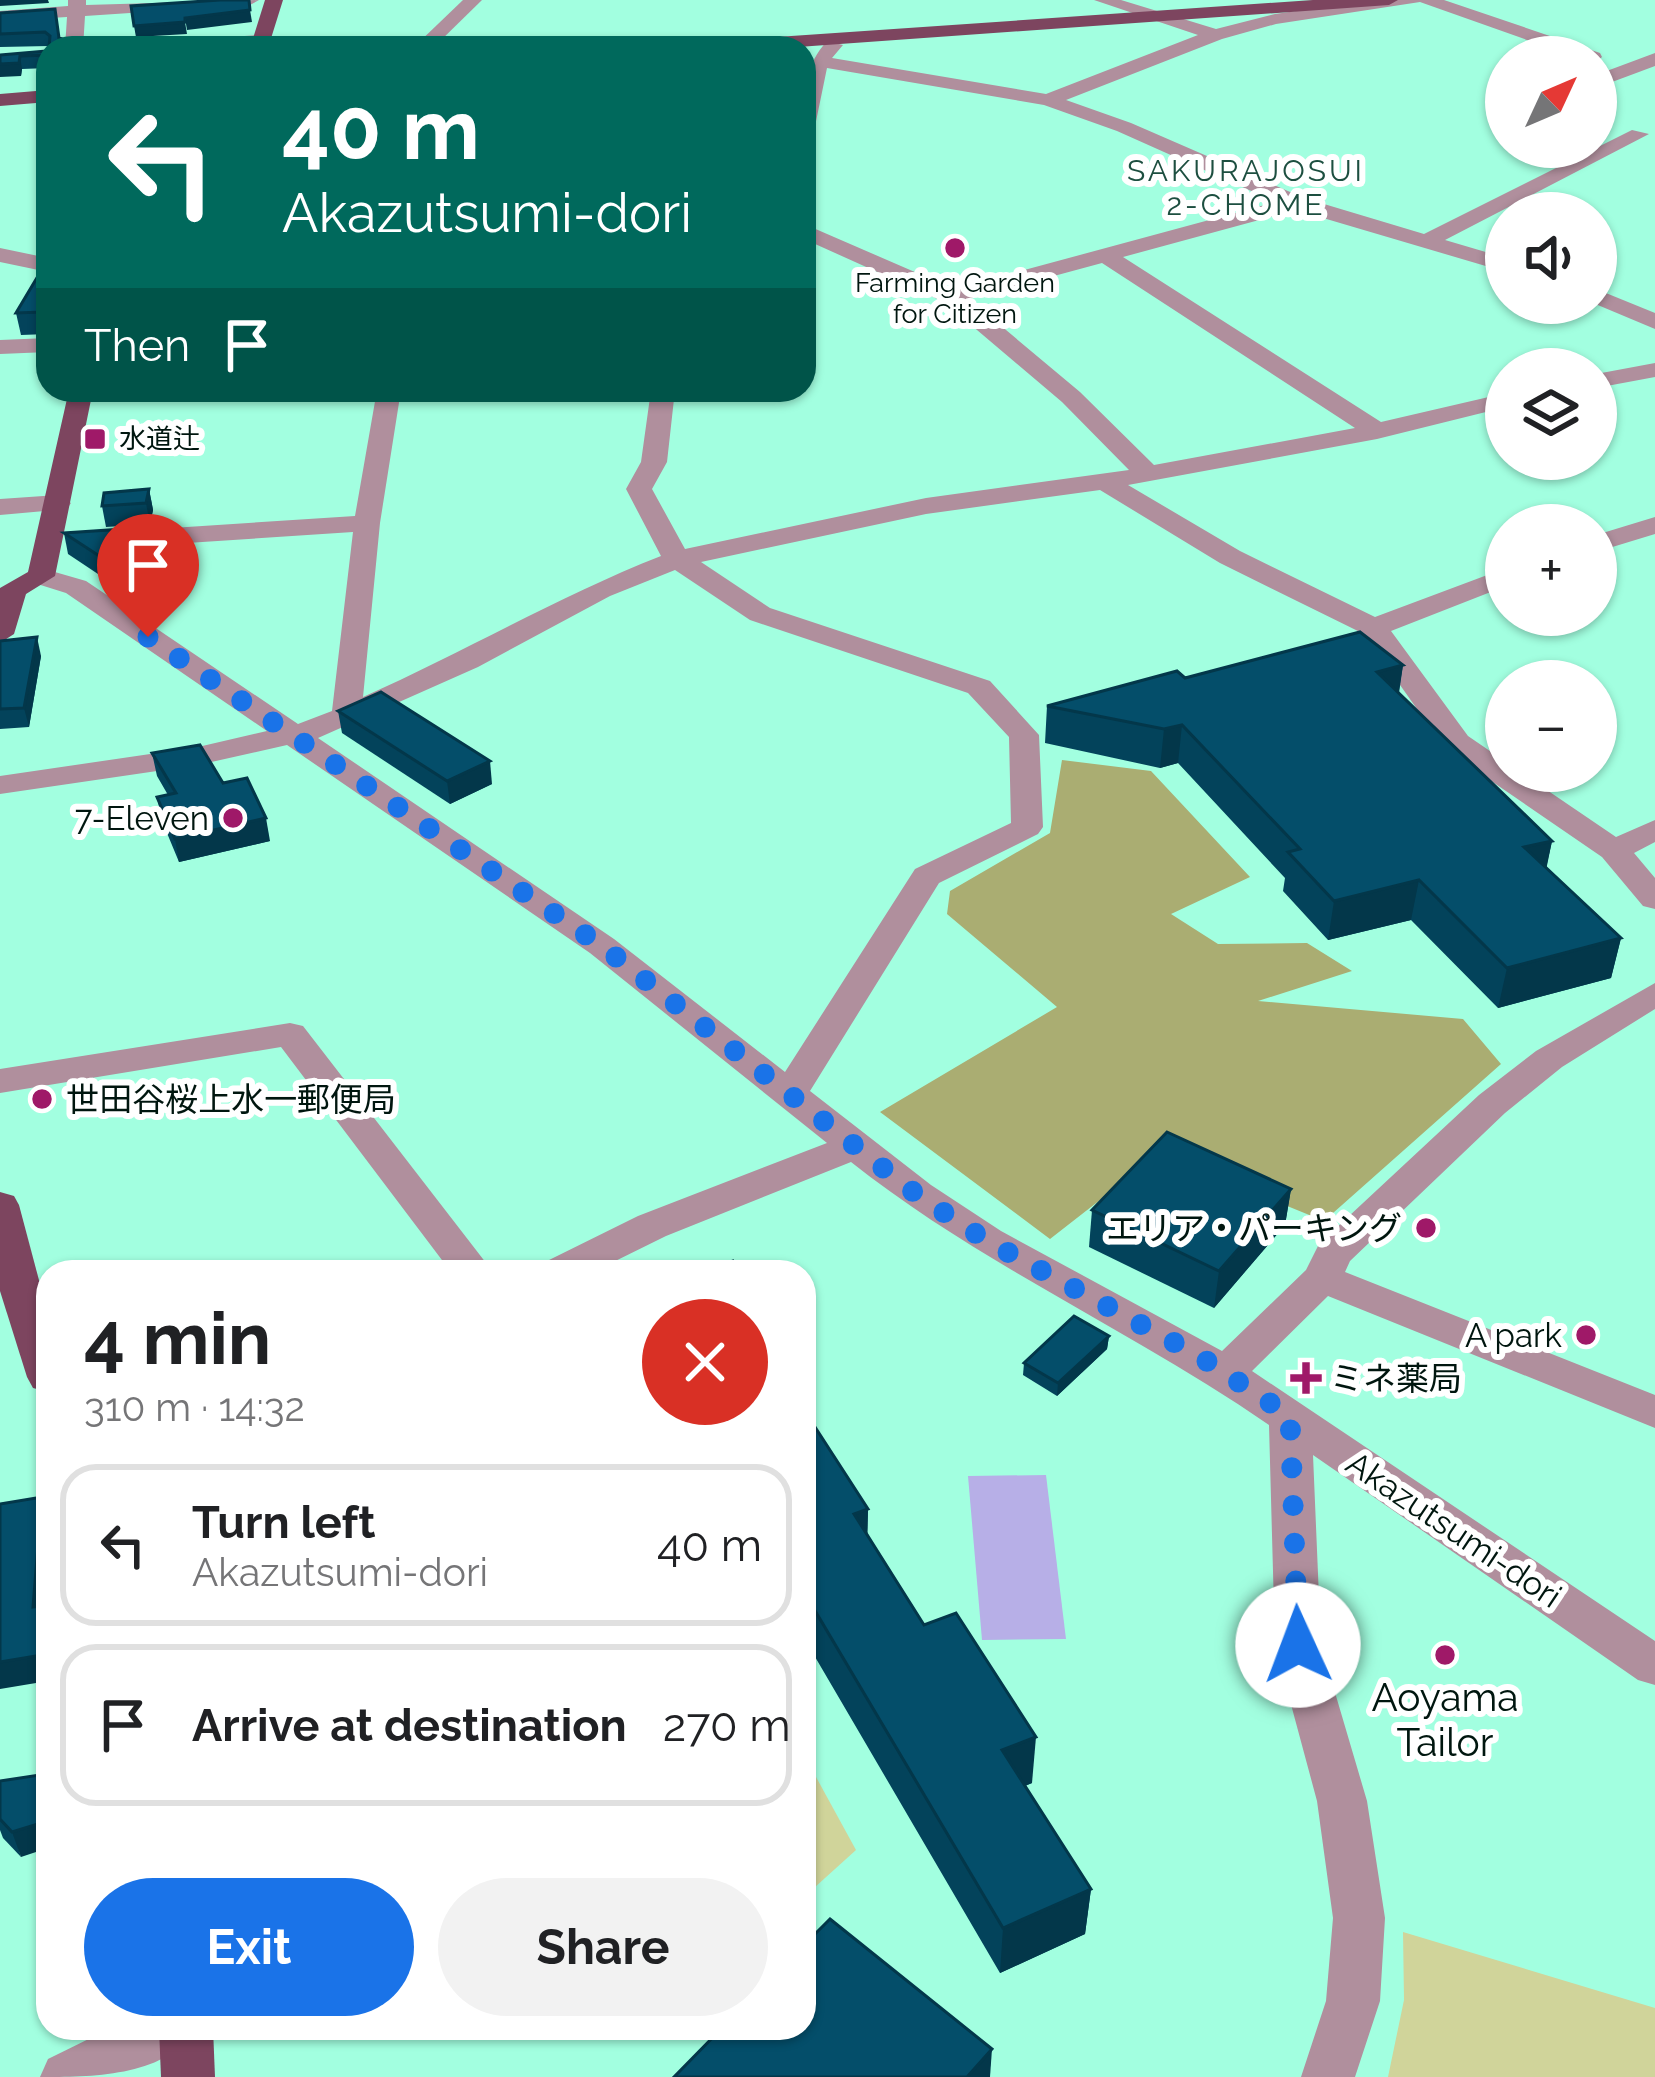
<!DOCTYPE html>
<html lang="en">
<head>
<meta charset="utf-8">
<style>
  :root { --surface:#fff; --page:#f2f2f2; --text:#202124; --muted:#757577; --line:#e0e0e0; --accent:#1a73e8 }
  body { margin:0; font-family:Raleway,"Noto Sans JP",sans-serif; background:var(--page); color:var(--text); height:100vh; display:flex; flex-direction:column; font-size:45px; white-space:nowrap }
  * { box-sizing:border-box; margin:0 }
  p { font-size:39px; color:var(--muted) }
  .icon { flex:none; width:66px; height:66px; fill:none; stroke:currentColor; stroke-width:2; stroke-linecap:round; stroke-linejoin:round }
  .map { position:relative; flex:1; overflow:hidden }
  .sheet { position:absolute; left:36px; top:1260px; width:780px; height:780px; display:flex; flex-direction:column; background:var(--surface); border-radius:36px; box-shadow:0 3px 9px #0004 }
  .sheet>* { flex:none }
  .guide { position:absolute; left:36px; top:36px; width:780px; height:366px; border-radius:36px; box-shadow:0 3px 9px #0004; background:#00695c; color:#fff; overflow:hidden }
  .needle { width:78px; rotate:46deg }
  .tools { position:absolute; left:1485px; top:36px; display:grid; gap:24px }
  .tools a { display:grid; place-items:center; width:132px; height:132px; border-radius:50%; background:var(--surface); box-shadow:0 3px 9px #0004; font-size:60px }
  .pin { position:absolute; display:grid; place-items:center; width:102px; height:102px; color:#fff; margin:-123px -51px; border-radius:50% 50% 50% 0; rotate:-45deg; box-shadow:0 0 12px #0007 }
  .pin .icon { rotate:45deg }
  .me { position:absolute; width:132px; margin:-66px; rotate:358deg; stroke-linejoin:round; filter:drop-shadow(0 0 9px #0008) }
  .turn { display:flex; align-items:center; gap:42px; height:252px; padding:0 48px; font-size:54px }
  .turn .icon { width:156px; height:156px; stroke-width:2.5 }
  .turn b { display:block; font-size:84px; line-height:102px }
  .then { display:flex; align-items:center; height:114px; padding:0 48px; background:#0003; gap:24px; font-size:45px }
  .round { display:grid; place-items:center; flex:none; width:126px; height:126px; border-radius:63px; background:var(--page) }
  .head { display:flex; align-items:center; justify-content:space-between; height:204px; padding:0 48px }
  h1 { font-size:72px; font-weight:700; line-height:90px }
  .action { display:flex; gap:24px; margin-top:auto; padding:24px 48px }
  .action a { flex:1; height:138px; border-radius:72px; background:var(--accent); color:#fff; font-size:48px; font-weight:700; line-height:138px; text-align:center }
  .action a+a { background:var(--page); color:var(--text) }
  ul { padding:0; list-style:none }
  li { display:flex; align-items:center; gap:36px; height:162px; margin:0 24px 18px; padding:0 24px; border:6px solid var(--line); border-radius:36px }
  li div { flex:1 }
  li b { display:block; font-size:45px }
  li em { font-style:normal }
  .map>svg:first-child { display:block }
</style>
</head>
<body>
<div class="map">
<svg width="1655" height="2077" viewBox="0 0 1655 2077">
  <rect width="100%" height="100%" fill="#a2ffe0"/>
  <!-- green -->
  <g fill="#d0d49a">
    <path d="M804,1755L856,1850L804,1897Z"/>
    <path d="M1403,1932L1655,2008V2077H1388L1404,2000Z"/>
  </g>
  <!-- forest -->
  <path fill="#aaad72" d="M1062,760L1151,771L1250,877L1171,914L1218,944L1307,943L1352,971L1258,1001L1463,1019L1501,1064L1324,1221L1159,1154L1050,1239L880,1112L1057,1007L947,914L950,891L1050,833Z"/>
  <!-- water -->
  <path fill="#b7afe7" d="M1046,1475L1066,1639L982,1640L968,1476Z"/>
  <g fill="none" stroke-linecap="round" stroke-linejoin="round">
    <!-- minor -->
    <g fill="#b08f9d" fill-rule="evenodd">
      <path d="M68,0H86V5L259,0L250,5L85,16L83,48H65L67,17L0,21V11L68,6Z"/>
      <path d="M463,0H482L433,48H413Z"/>
      <path d="M1094,0H1121L1216,29L1275,14L1374,0H1444L1600,53L1602,57L1596,62V57H1575L1420,2L1276,24L1222,39L1066,100L1131,123L1304,198L1424,234L1632,130L1649,134L1445,240L1506,258V272L1296,210L1123,257L1381,422L1506,393V407L1377,439L1128,485L1240,551L1375,617L1506,568V586L1391,631L1468,736L1506,762V771H1519L1616,837L1655,820V842L1634,853L1655,878V909L1643,906L1602,857L1446,750L1364,634L1220,563L1100,490L926,514L701,562L770,608L990,681L1039,735L1043,827L1038,834L939,883L810,1091L931,1185L1001,1231L1222,1351L1306,1270L1319,1244L1479,1095L1536,1051L1655,983V1009L1562,1067L1505,1113L1350,1261L1345,1272L1655,1395V1428L1328,1296L1252,1371L1655,1641V1685L1638,1680L1313,1455L1321,1645L1367,1801L1385,1918L1380,2001L1355,2077H1301L1326,2001L1333,1918L1317,1801L1275,1645L1269,1425C1133,1331 981,1265 851,1162L666,1236L593,1272H539L545,1262L638,1216L827,1143L590,953L287,745L198,765L0,794V776L198,747L267,731L66,593L31,582L27,576L31,570L41,568L86,581L298,724L332,711L353,532L95,549L81,541L95,533L355,516L377,390H401L380,523L363,697C464,652 559,596 661,556L626,489L641,462L651,390H675L667,462L652,489L685,549L926,498L1129,470L1062,402L944,302L804,239V224L954,289L1276,202L1117,131L1044,105L827,68L814,131L804,137C804,99 801,70 827,41L843,45L832,58L1046,94L1198,35ZM1102,263L1355,428L1154,465L1080,392L969,299ZM675,570L750,620L968,693L1009,737L1011,823L915,869L785,1072L614,939L318,738L478,667L610,596Z"/>
      <path d="M261,35L267,37V45L145,48L154,42Z"/>
      <path d="M1655,53V66L1596,88V75Z"/>
      <path d="M0,248L48,258V272L0,262Z"/>
      <path d="M1596,289L1655,313V329L1593,303Z"/>
      <path d="M48,338V352L0,354V340Z"/>
      <path d="M1655,363V377L1596,388V374Z"/>
      <path d="M58,495L71,503L67,509L0,515V499Z"/>
      <path d="M1655,517V534L1596,552V535Z"/>
      <path d="M290,1023L303,1026L493,1272H451L281,1047L0,1093V1069Z"/>
      <path d="M111,2028H194C169,2077 90,2077 40,2077L48,2059Z"/>
    </g>
    <!-- major -->
    <g fill="#7d455f" fill-rule="evenodd">
      <path d="M265,0H283L268,48H250Z"/>
      <path d="M1313,0H1398L1389,5L784,48H696L705,42Z"/>
      <path d="M48,90V102L0,106V94Z"/>
      <path d="M69,390H93L55,576L26,594L14,634L0,643V588L28,572Z"/>
      <path d="M0,1192L14,1196L19,1205L48,1314V1392L33,1388L27,1377L0,1291Z"/>
      <path d="M159,2028H213L215,2077H161Z"/>
    </g>
  </g>
  <!-- wall -->
  <g fill="#03435b">
    <path d="M0,13L60,38L49,46L0,47Z"/>
    <path d="M48,51V68L22,69L21,76L0,55Z"/>
    <path d="M48,271V334L21,335L16,313Z"/>
    <path d="M149,489L153,510L150,524L106,527L102,506Z"/>
    <path d="M140,528L145,550L134,598L68,554L64,533Z"/>
    <path d="M0,641L41,656L29,727L0,729Z"/>
    <path d="M1403,665L1399,693L1552,841L1546,868L1621,938L1611,978L1498,1008L1411,920L1328,940L1283,891L1285,878L1178,763L1160,768L1045,743L1047,706L1185,678Z"/>
    <path d="M338,711L492,784L450,804L342,733Z"/>
    <path d="M152,753L223,783L270,841L179,862L162,821L157,797L168,795L157,776Z"/>
    <path d="M1291,1189L1285,1225L1214,1308L1089,1247L1092,1210Z"/>
    <path d="M1109,1336L1107,1349L1057,1396L1023,1375L1024,1363Z"/>
    <path d="M804,1431L868,1509L867,1535L924,1625L1032,1783L1025,1786L1091,1889L1085,1934L1000,1973L804,1638Z"/>
    <path d="M0,1781L21,1857L3,1838L0,1830Z"/>
  </g>
  <!-- shaded-wall -->
  <g fill="#03374a">
    <path d="M0,0H48L49,3L0,6Z"/>
    <path d="M250,10L252,22L187,30L185,18Z"/>
    <path d="M185,22L187,34L136,37L134,26Z"/>
    <path d="M20,56L22,69L21,76L0,77V64Z"/>
    <path d="M149,489L153,510L150,524L146,503Z"/>
    <path d="M140,528L145,550L134,598L130,576Z"/>
    <path d="M37,637L41,656L29,727L24,708Z"/>
    <path d="M1403,665L1397,702L1377,672Z"/>
    <path d="M1182,725L1178,763L1160,768L1164,729Z"/>
    <path d="M490,761L492,784L450,804L447,781Z"/>
    <path d="M266,818L270,841L179,862L175,839Z"/>
    <path d="M1552,841L1544,880L1524,847Z"/>
    <path d="M1419,880L1411,920L1328,940L1334,901Z"/>
    <path d="M1621,938L1611,978L1498,1008L1507,968Z"/>
    <path d="M1291,1189L1285,1225L1214,1308L1219,1271Z"/>
    <path d="M1109,1336L1107,1349L1057,1396L1058,1383Z"/>
    <path d="M42,1497L48,1519V1538L41,1633L33,1607Z"/>
    <path d="M868,1509L867,1556L854,1514Z"/>
    <path d="M48,1654V1681L0,1689V1662Z"/>
    <path d="M1036,1737L1032,1783L999,1796L1002,1750Z"/>
    <path d="M48,1821V1848L21,1857L12,1832Z"/>
    <path d="M1091,1889L1085,1934L1000,1973L1003,1928Z"/>
    <path d="M992,2049L990,2077H967Z"/>
  </g>
  <!-- building -->
  <g fill="#044e6a" stroke="#03374a" stroke-width="3">
    <path d="M220,0H249L250,10L185,18V22L134,26L131,6Z"/>
    <path d="M55,9L59,38L66,40L64,48H49L50,36L45,32L0,34V13Z"/>
    <path d="M48,51V55L20,56L19,63L0,64V55Z"/>
    <path d="M41,271H48V318L43,312L16,313Z"/>
    <path d="M149,489L146,503L102,506L104,493Z"/>
    <path d="M140,528L130,576L64,533Z"/>
    <path d="M1360,632L1403,665L1377,672L1552,841L1524,847L1621,938L1507,968L1419,880L1334,901L1288,852L1300,849L1182,725L1164,729L1047,706L1177,671L1185,678Z"/>
    <path d="M37,637L24,708L0,709V641Z"/>
    <path d="M381,692L490,761L447,781L338,711Z"/>
    <path d="M200,745L223,783L247,778L266,818L175,839L157,797L176,793L152,753Z"/>
    <path d="M1167,1132L1291,1189L1219,1271L1092,1210Z"/>
    <path d="M733,1261L740,1272H699Z"/>
    <path d="M1074,1316L1109,1336L1058,1383L1024,1363Z"/>
    <path d="M815,1427L868,1509L854,1514L924,1625L956,1613L1036,1737L1002,1750L1091,1889L1003,1928L804,1592V1431Z"/>
    <path d="M42,1497L33,1607L48,1605V1654L0,1662V1504Z"/>
    <path d="M44,1765H48V1821L12,1832L0,1819V1781L40,1775Z"/>
    <path d="M830,1919L992,2049L967,2077H674L722,2028H804V1945Z"/>
  </g>
  <g fill="none" stroke-linecap="round" stroke-linejoin="round">
    <!-- route -->
    <path stroke="#1a73e8" stroke-width="21" stroke-dasharray="0 37.8" d="M148,637L602,946L916,1194L987,1241L1199,1356L1290,1416L1298,1645"/>
  </g>
  <!-- markers -->
  <g fill="#9f1968" stroke="#fff" stroke-width="4.5">
    <circle cx="955" cy="248" r="12"/>
    <rect x="83" y="427" width="24" height="24" rx="6"/>
    <circle cx="233" cy="818" r="12"/>
    <circle cx="42" cy="1099" r="12"/>
    <circle cx="1426" cy="1228" r="12"/>
    <circle cx="1586" cy="1335" r="12"/>
    <path d="M1300 1360h12v12h12v12h-12v12h-12v-12h-12v-12h12z"/>
    <circle cx="1445" cy="1655" r="12"/>
  </g>
  <g text-anchor="middle" stroke-width="12" stroke-linejoin="round" paint-order="stroke">
    <!-- far-poi labels -->
    <g font-size="27" fill="#00160f" stroke="#fff">
      <text x="955" y="292">Farming Garden<tspan x="955" dy="31">for Citizen</tspan></text>
      <text x="119" y="448" text-anchor="start">水道辻</text>
    </g>
    <!-- far-neighbourhood labels -->
    <g font-size="30" letter-spacing="3" fill="#1d4f40" stroke="#fff">
      <text x="1246" y="181">SAKURAJOSUI<tspan x="1246" dy="34">2-CHOME</tspan></text>
    </g>
    <!-- poi labels -->
    <g font-size="33" fill="#00160f" stroke="#fff" text-anchor="end">
      <text x="209" y="830">7-Eleven</text>
      <text x="66" y="1111" text-anchor="start">世田谷桜上水一郵便局</text>
      <text x="1402" y="1240">エリア・パーキング</text>
      <text x="1562" y="1347">A park</text>
      <text x="1330" y="1390" text-anchor="start">ミネ薬局</text>
    </g>
    <!-- street labels -->
    <g font-size="33" fill="#00160f" stroke="#fff">
      <text transform="translate(1454 1529) rotate(34)" y="12">Akazutsumi-dori</text>
    </g>
    <!-- near-poi labels -->
    <g font-size="39" fill="#00160f" stroke="#fff">
      <text x="1445" y="1711">Aoyama<tspan x="1445" dy="45">Tailor</tspan></text>
    </g>
  </g>
</svg>
<div class="tools">
<a><svg class="needle" viewBox="-14 -14 28 28"><path d="M0-13l5 13h-10z" fill="#e53935"/><path d="M0 13l5-13h-10z" fill="#757577"/></svg></a>
<a><svg class="icon" aria-label="sound" viewBox="0 0 24 24"><path d="M4 9h4l5-4v14l-5-4H4zM17 9q2 3 0 6"/></svg></a>
<a><svg class="icon" aria-label="layers" viewBox="0 0 24 24"><path d="M12 4l9 5-9 5-9-5zM3 14l9 5 9-5"/></svg></a>
<a>+</a>
<a>−</a>
</div>
<div class="pin" style="left:148px;top:637px;background:#d93025"><svg class="icon" aria-label="arrive" viewBox="0 0 24 24"><path d="M6 21V4h12l-3 4 3 4H6"/></svg></div>
<svg class="me" style="left:1298px;top:1645px" viewBox="-20 -20 40 40"><circle r="19" fill="#fff"/><path d="M0-13L10 11 0 6-10 11z" fill="#1a73e8"/></svg>
<div class="guide">
<div class="turn"><svg class="icon" aria-label="left" viewBox="0 0 24 24"><path d="M17 20v-9H6M10 6l-5 5 5 5"/></svg><div><b>40 m</b>Akazutsumi-dori</div></div>
<div class="then">Then<svg class="icon" aria-label="arrive" viewBox="0 0 24 24"><path d="M6 21V4h12l-3 4 3 4H6"/></svg></div>
</div>
<section class="sheet">
<div class="head"><div><h1>4 min</h1><p>310 m · 14:32</p></div><a class="round" style="background:#d93025;color:#fff"><svg class="icon" aria-label="close" viewBox="0 0 24 24"><path d="M6 6l12 12M18 6L6 18"/></svg></a></div>
<ul>
<li><svg class="icon" aria-label="left" viewBox="0 0 24 24"><path d="M17 20v-9H6M10 6l-5 5 5 5"/></svg><div><b>Turn left</b><p>Akazutsumi-dori</p></div><em>40 m</em></li>
<li><svg class="icon" aria-label="arrive" viewBox="0 0 24 24"><path d="M6 21V4h12l-3 4 3 4H6"/></svg><div><b>Arrive at destination</b></div><em>270 m</em></li>
</ul>
<div class="action"><a>Exit</a><a>Share</a></div>
</section>
</div>
</body>
</html>
